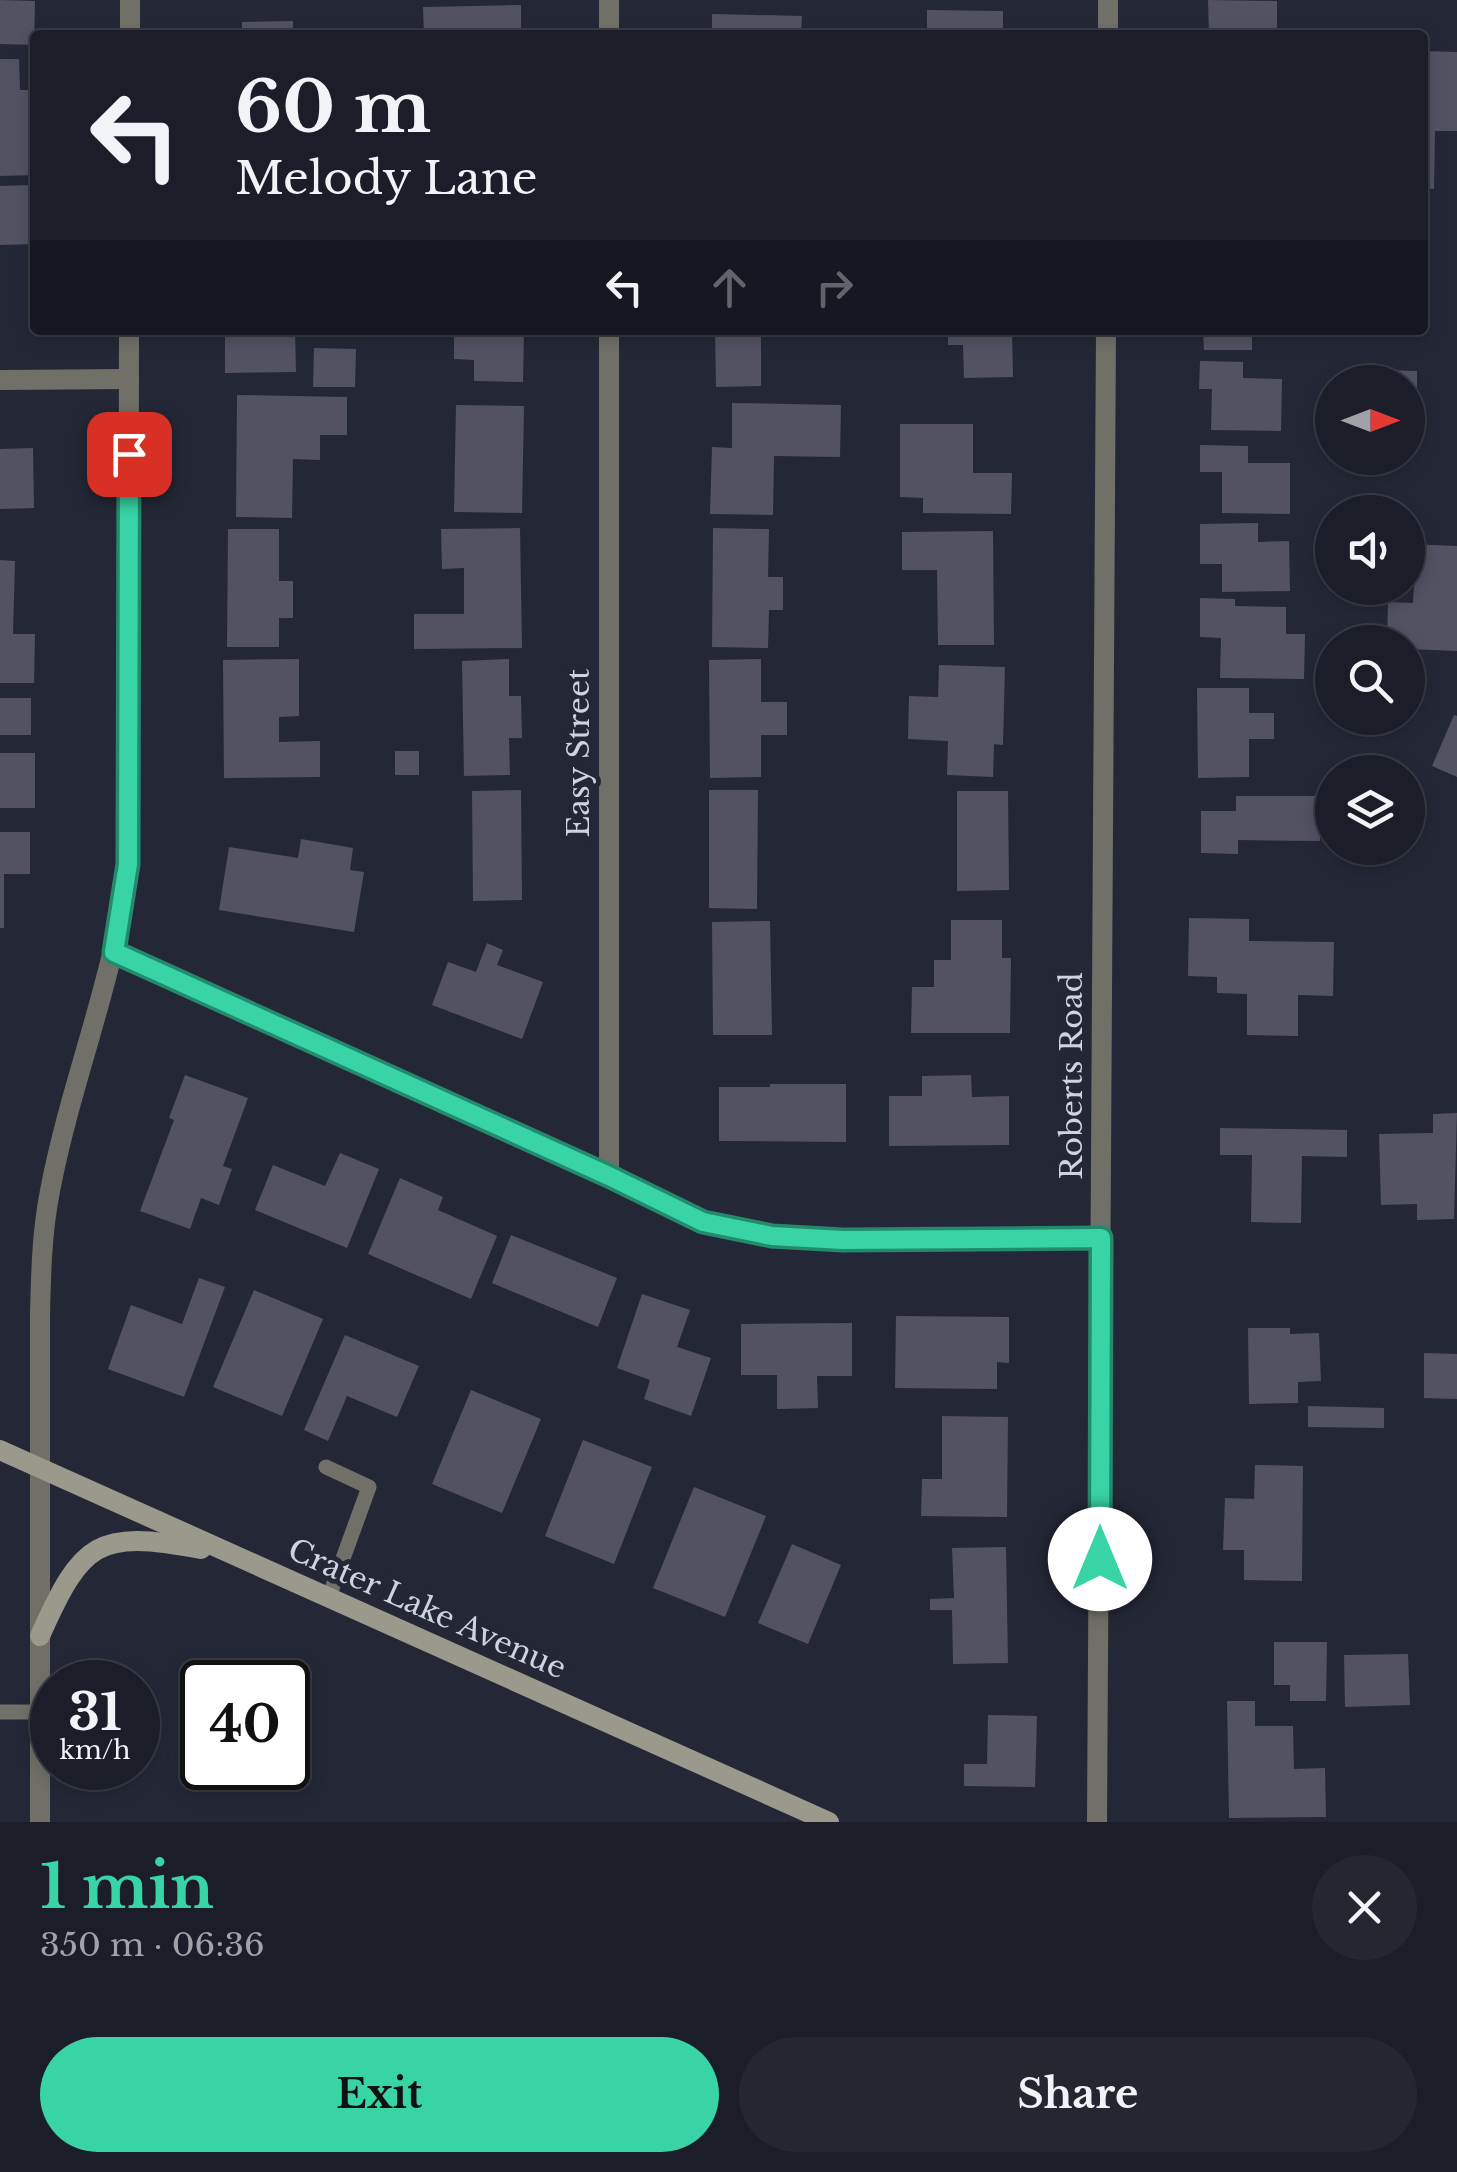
<!DOCTYPE html>
<html lang="en">
<head>
<meta charset="utf-8">
<style>
  :root { --surface:#1b1e28; --page:#242730; --text:#f1f3f6; --muted:#a0a2a8; --line:#393c45; --accent:#38d4a6 }
  body { margin:0; font-family:"Libre Baskerville",serif; background:var(--page); color:var(--text); height:100vh; display:flex; flex-direction:column; font-size:38px; white-space:nowrap }
  * { box-sizing:border-box; margin:0 }
  p { font-size:32px; color:var(--muted) }
  .icon { flex:none; width:55px; height:55px; fill:none; stroke:currentColor; stroke-width:2; stroke-linecap:round; stroke-linejoin:round }
  .map { position:relative; height:1822px; overflow:hidden }
  .sheet { display:flex; flex-direction:column; background:var(--surface); flex:1 }
  .sheet>* { flex:none }
  .guide { position:absolute; left:30px; top:30px; width:1398px; height:305px; border-radius:10px; box-shadow:0 5px 15px #0003,0 0 0 2px var(--line); background:#1b1e28; color:var(--text); overflow:hidden }
  .needle { width:65px; rotate:90deg }
  .controls { position:absolute; left:1315px; top:365px; display:grid; gap:20px }
  .controls a { display:grid; place-items:center; width:110px; height:110px; border-radius:50%; background:var(--surface); box-shadow:0 5px 15px #0003,0 0 0 2px var(--line); font-size:50px }
  .speed { position:absolute; left:30px; top:1660px; display:flex; gap:20px; font-size:50px; font-weight:700; text-align:center }
  .speed>* { display:grid; place-content:center; width:130px; height:130px; border-radius:50%; background:var(--surface); box-shadow:0 5px 15px #0003,0 0 0 2px var(--line); line-height:1 }
  .speed small { font-size:25px; font-weight:400 }
  .speed .limit { border:5px solid #111; border-radius:15px; background:#fff; color:#111 }
  .pin { position:absolute; display:grid; place-items:center; width:85px; height:85px; color:#fff; margin:-42px; border-radius:20px; box-shadow:0 5px 15px #0006 }
  .me { position:absolute; width:110px; margin:-55px; rotate:0deg; stroke-linejoin:round; filter:drop-shadow(0 0 8px #0008) }
  .turn { display:flex; align-items:center; gap:35px; height:210px; padding:0 40px; font-size:45px }
  .turn .icon { width:130px; height:130px; stroke-width:2.5 }
  .turn b { display:block; font-size:70px; line-height:85px }
  .lanes { display:flex; align-items:center; height:95px; padding:0 40px; background:#0003; justify-content:center; gap:50px; direction:ltr }
  .lanes .off { opacity:.35 }
  .round { display:grid; place-items:center; flex:none; width:105px; height:105px; border-radius:52px; background:var(--page) }
  .overview { display:flex; align-items:center; justify-content:space-between; height:170px; padding:0 40px }
  h1 { font-size:60px; font-weight:700; line-height:75px; color:var(--accent) }
  .cta { display:flex; gap:20px; margin-top:auto; padding:20px 40px }
  .cta a { flex:1; height:115px; border-radius:60px; background:var(--accent); color:#111; font-size:40px; font-weight:700; line-height:115px; text-align:center }
  .cta a+a { background:var(--page); color:var(--text) }
  .map>svg:first-child { display:block }
</style>
</head>
<body>
<div class="map">
<svg width="1457" height="1822" viewBox="0 0 1457 1822">
  <rect width="100%" height="100%" fill="#242836"/>
  <!-- building -->
  <g fill="#535263">
    <path d="M0,0L35,1L34,45L0,44Z"/>
    <path d="M1208,0L1277,1V35H1209Z"/>
    <path d="M521,5V35H424L423,7Z"/>
    <path d="M927,10L1003,11V35H927Z"/>
    <path d="M712,14L802,16L801,35H712Z"/>
    <path d="M293,21V35H242V22Z"/>
    <path d="M1422,51L1457,52V131H1435L1434,189L1422,188Z"/>
    <path d="M0,59H19L20,90H35V175L0,176Z"/>
    <path d="M35,185V244L0,245V186Z"/>
    <path d="M225,330H295L296,372L225,373Z"/>
    <path d="M454,330H524L523,382L474,381V360L454,359Z"/>
    <path d="M715,330H761V386L716,387Z"/>
    <path d="M948,330H1012L1013,377L964,378L963,345H948Z"/>
    <path d="M1203,330H1252V350H1204Z"/>
    <path d="M314,348L356,349L355,387H313Z"/>
    <path d="M1200,361L1243,362V378L1282,379L1281,431L1211,430L1212,389H1199Z"/>
    <path d="M1382,370L1417,371V409H1408V382H1382Z"/>
    <path d="M237,395L347,397V435H320V460L293,459L292,518L236,517Z"/>
    <path d="M732,403L841,405L840,457L774,456L773,515L710,514L712,447L732,448Z"/>
    <path d="M456,405L524,406L522,513L454,512Z"/>
    <path d="M900,424H973V473H1012L1011,514L923,513V498L900,497Z"/>
    <path d="M1200,445L1248,446V463H1290V514L1222,513V472H1200Z"/>
    <path d="M33,448L34,508L0,509V449Z"/>
    <path d="M1258,523V542L1289,541L1290,591L1222,592V564H1200V524Z"/>
    <path d="M520,528L522,648L414,649V614H464V568L442,569L441,529Z"/>
    <path d="M713,528L769,529L768,577H783V610H769L768,648L712,647Z"/>
    <path d="M228,529H279V581H293V618H279V647H227Z"/>
    <path d="M993,531L994,645H938L937,570H902V532Z"/>
    <path d="M1408,544L1457,546V651L1408,649V642H1387L1388,602L1413,603L1414,586H1408Z"/>
    <path d="M0,560L15,561L13,634H35L34,683H0Z"/>
    <path d="M1200,598L1235,599V606L1286,607V634H1305L1304,679L1220,678L1221,638L1200,637Z"/>
    <path d="M299,659V716L279,717V742L320,741V777L224,778L223,660Z"/>
    <path d="M509,659V696H521L522,738H509L510,775L464,776L462,661Z"/>
    <path d="M761,659V702H787V735H761V777L710,778L709,660Z"/>
    <path d="M939,665L1005,667L1003,745L994,744L993,777L947,775L948,741L908,739L909,696L938,697Z"/>
    <path d="M1197,688H1249V713H1274V739H1249V777L1198,778Z"/>
    <rect x="0" y="698" width="31" height="37"/>
    <path d="M1454,715L1457,716V777L1432,766Z"/>
    <rect x="395" y="751" width="24" height="24"/>
    <rect x="0" y="753" width="35" height="55"/>
    <path d="M521,790L522,900L473,901L472,791Z"/>
    <path d="M709,790H758L757,909L709,908Z"/>
    <path d="M957,791H1008L1009,890L957,891Z"/>
    <path d="M1236,796H1321L1320,841L1238,840V854L1201,853V811H1236Z"/>
    <path d="M0,832H30V874H4V928H0Z"/>
    <path d="M301,839L353,848L350,870L364,872L354,932L219,910L229,847L298,858Z"/>
    <path d="M1189,918L1249,919V941L1334,942L1333,996L1298,995V1036L1247,1035V994L1217,993V977L1188,976Z"/>
    <path d="M951,920H1002V958H1011L1010,1033H911L912,987H934V960H951Z"/>
    <path d="M770,921L772,1035H713L712,922Z"/>
    <path d="M487,943L503,950L497,965L543,982L522,1039L432,1005L448,962L476,972Z"/>
    <path d="M185,1075L248,1098L223,1166L232,1169L219,1205L201,1198L190,1229L140,1211L174,1120L169,1118Z"/>
    <path d="M971,1075L972,1097L1009,1096V1145L889,1146V1096H922V1076Z"/>
    <path d="M770,1084H846V1142L719,1141V1087H770Z"/>
    <path d="M1457,1113L1454,1219L1417,1220V1204L1381,1205L1379,1134L1433,1133V1114Z"/>
    <path d="M1220,1128L1347,1130V1157L1302,1156L1301,1223L1251,1222L1252,1155H1220Z"/>
    <path d="M340,1153L379,1169L347,1248L255,1210L273,1165L325,1186Z"/>
    <path d="M400,1178L443,1197L438,1210L497,1236L471,1299L368,1254Z"/>
    <path d="M511,1235L617,1278L598,1327L492,1283Z"/>
    <path d="M199,1278L225,1287L184,1397L108,1369L131,1305L182,1324Z"/>
    <path d="M254,1290L323,1319L282,1416L213,1387Z"/>
    <path d="M642,1294L690,1310L677,1347L711,1358L691,1416L644,1399L650,1380L617,1368Z"/>
    <path d="M896,1316L1009,1317V1363L997,1362V1389L895,1388Z"/>
    <path d="M852,1323V1376H817L818,1408L777,1409V1375H741V1324Z"/>
    <path d="M1248,1328H1290V1334L1319,1333L1321,1381L1298,1382V1403L1249,1404Z"/>
    <path d="M345,1335L419,1366L397,1417L347,1396L328,1441L304,1430Z"/>
    <path d="M1424,1353L1457,1354V1399L1424,1398Z"/>
    <path d="M471,1390L541,1419L502,1513L432,1484Z"/>
    <path d="M1308,1406L1384,1408V1428L1308,1427Z"/>
    <path d="M942,1416L1008,1417L1007,1517L921,1516L922,1479H942Z"/>
    <path d="M583,1440L652,1467L614,1564L545,1536Z"/>
    <path d="M1255,1465L1303,1466L1302,1581L1244,1580V1550H1223L1225,1498L1254,1499Z"/>
    <path d="M694,1487L766,1516L725,1617L653,1588Z"/>
    <path d="M792,1544L841,1565L808,1644L758,1623Z"/>
    <path d="M1006,1547L1008,1663L953,1664L952,1610H930V1599L954,1598L952,1548Z"/>
    <path d="M1274,1642H1327L1326,1701H1290V1685H1274Z"/>
    <path d="M1408,1654L1410,1705L1345,1707L1344,1655Z"/>
    <path d="M1227,1701H1255V1726H1293L1294,1769L1325,1768L1326,1817L1229,1818Z"/>
    <path d="M988,1715L1037,1716L1035,1787L964,1786V1764H987Z"/>
  </g>
  <g fill="none" stroke-linecap="round" stroke-linejoin="round">
    <!-- service -->
    <g stroke="#717068" stroke-width="15">
      <path d="M326,1467L369,1487L329,1597"/>
      <path d="M0,1712H40"/>
    </g>
    <!-- minor -->
    <g stroke="#717068" stroke-width="20">
      <path d="M609,0V35"/>
      <path d="M130,35V0"/>
      <path d="M609,330V1176"/>
      <path d="M0,380L129,379"/>
      <path d="M114,951L609,1176L703,1222L772,1236L843,1240L1101,1238"/>
      <path d="M40,1822V1313C41,1272 42,1231 50,1191C71,1080 116,976 128,864L129,330"/>
    </g>
    <!-- tertiary -->
    <g stroke="#717068" stroke-width="20">
      <path d="M1108,35V0"/>
      <path d="M1097,1822L1106,330"/>
    </g>
    <!-- secondary -->
    <g stroke="#9b988c" stroke-width="20">
      <path d="M0,1450L829,1822"/>
      <path d="M40,1636C82,1542 97,1529 201,1549"/>
    </g>
  </g>
  <g fill="none" stroke-linecap="round" stroke-linejoin="round">
    <defs>
      <path id="route" d="M129,454L128,864L114,952L609,1176L703,1222L772,1236L843,1240L1101,1238L1100,1559"/>
    </defs>
    <!-- route casing -->
    <use href="#route" stroke="#248a6c" stroke-width="25"/>
    <!-- route -->
    <use href="#route" stroke="#38d4a6" stroke-width="18"/>
  </g>
  <g text-anchor="middle" stroke-width="10" stroke-linejoin="round" paint-order="stroke">
    <!-- street labels -->
    <g font-size="30" fill="#d0d3dc" stroke="#242836">
      <text transform="translate(579 753) rotate(-90)" y="10">Easy Street</text>
      <text transform="translate(1072 1076) rotate(-90)" y="10">Roberts Road</text>
      <text transform="translate(427 1609) rotate(24)" y="10">Crater Lake Avenue</text>
    </g>
  </g>
</svg>
<div class="controls">
<a><svg class="needle" viewBox="-14 -14 28 28"><path d="M0-13l5 13h-10z" fill="#e53935"/><path d="M0 13l5-13h-10z" fill="#a0a2a8"/></svg></a>
<a><svg class="icon" aria-label="sound" viewBox="0 0 24 24"><path d="M4 9h4l5-4v14l-5-4H4zM17 9q2 3 0 6"/></svg></a>
<a><svg class="icon" aria-label="search" viewBox="0 0 24 24"><circle cx="10" cy="10" r="6"/><path d="M15 15l6 6"/></svg></a>
<a><svg class="icon" aria-label="layers" viewBox="0 0 24 24"><path d="M12 4l9 5-9 5-9-5zM3 14l9 5 9-5"/></svg></a>
</div>
<div class="speed"><div>31<small>km/h</small></div><div class="limit">40</div></div>
<div class="pin" style="left:129px;top:454px;background:#d93025"><svg class="icon" aria-label="arrive" viewBox="0 0 24 24"><path d="M6 21V4h12l-3 4 3 4H6"/></svg></div>
<svg class="me" style="left:1100px;top:1559px" viewBox="-20 -20 40 40"><circle r="19" fill="#fff"/><path d="M0-13L10 11 0 6-10 11z" fill="#38d4a6"/></svg>
<div class="guide">
<div class="turn"><svg class="icon" aria-label="left" viewBox="0 0 24 24"><path d="M17 20v-9H6M10 6l-5 5 5 5"/></svg><div><b>60 m</b>Melody Lane</div></div>
<div class="lanes"><svg class="icon" aria-label="left" viewBox="0 0 24 24"><path d="M17 20v-9H6M10 6l-5 5 5 5"/></svg><svg class="icon off" aria-label="ahead" viewBox="0 0 24 24"><path d="M12 20V5M6 11l6-6 6 6"/></svg><svg class="icon off" aria-label="right" viewBox="0 0 24 24"><path d="M7 20v-9h11M14 6l5 5-5 5"/></svg></div>
</div>
</div>
<section class="sheet">
<div class="overview"><div><h1>1 min</h1><p>350 m · 06:36</p></div><a class="round"><svg class="icon" aria-label="close" viewBox="0 0 24 24"><path d="M6 6l12 12M18 6L6 18"/></svg></a></div>
<div class="cta"><a>Exit</a><a>Share</a></div>
</section>
</body>
</html>
